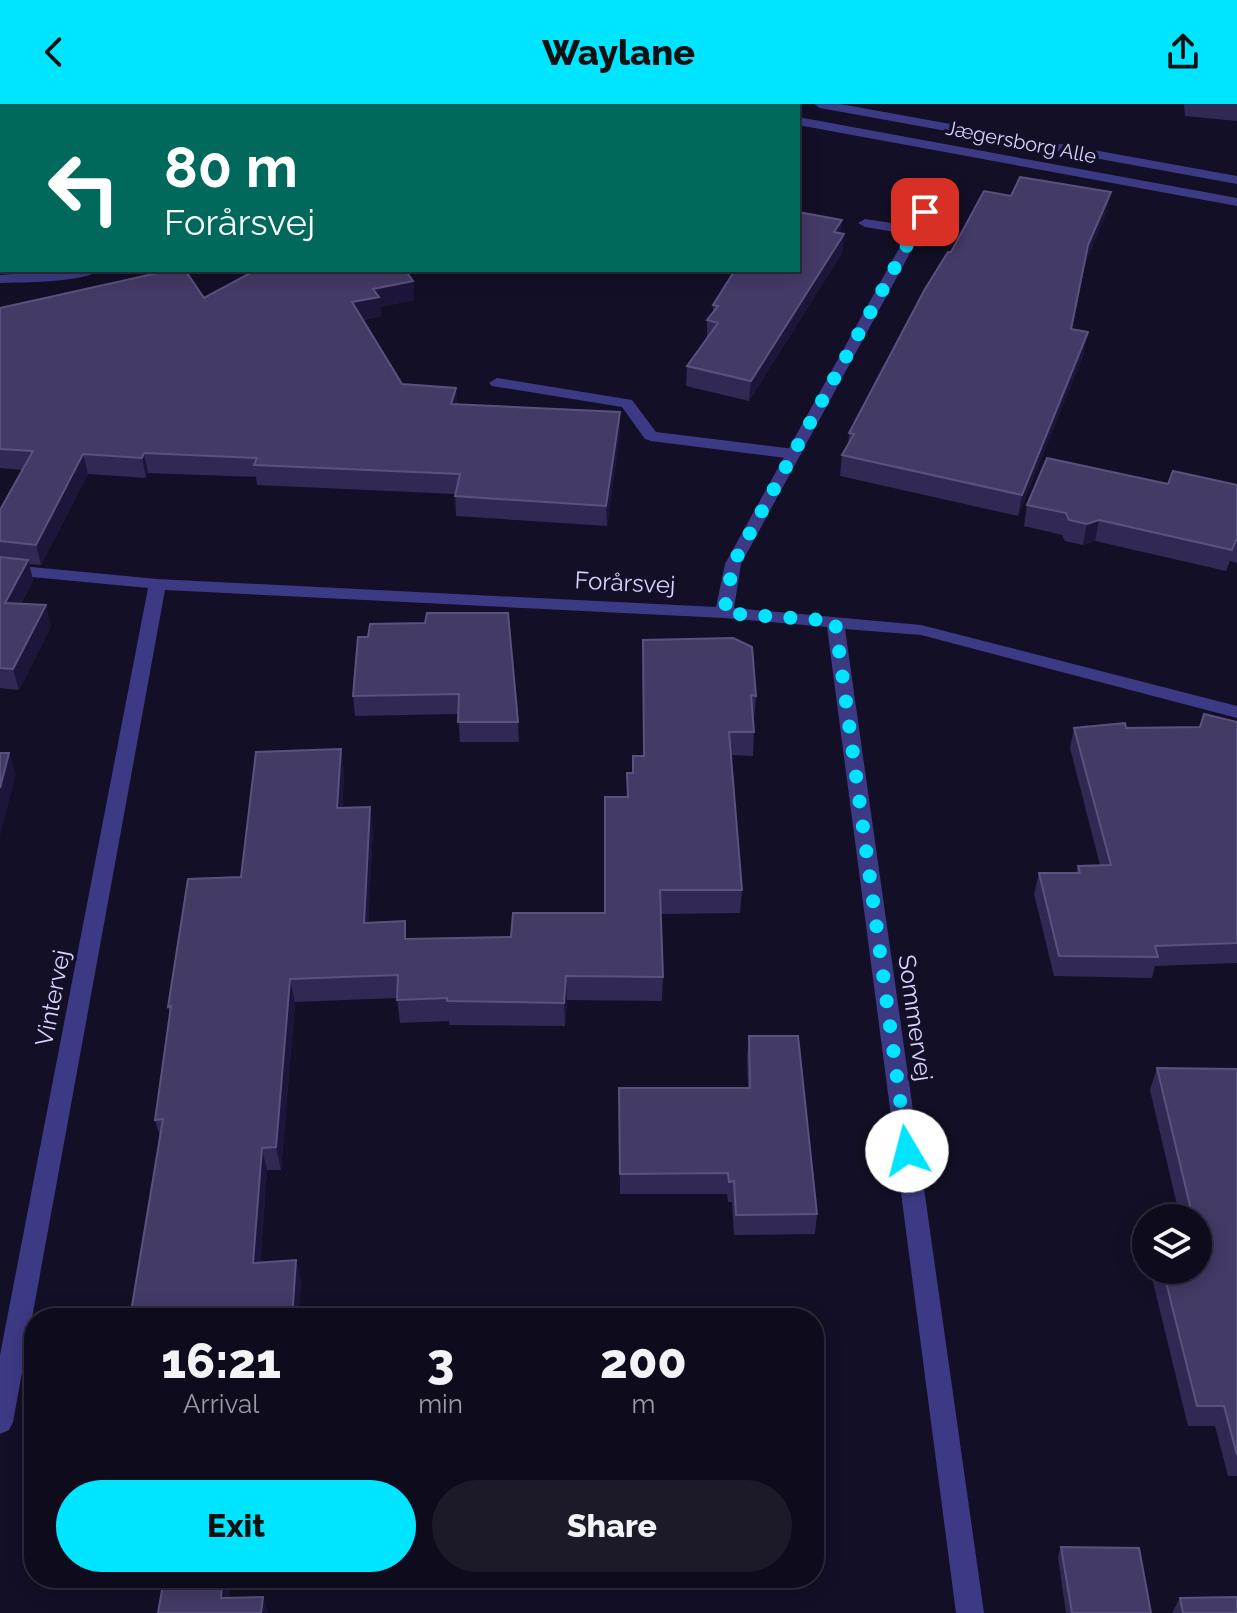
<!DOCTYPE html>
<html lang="en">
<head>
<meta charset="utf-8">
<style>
  :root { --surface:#0e0b1c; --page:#1c1929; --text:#f1f3f6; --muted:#9b9ba3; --line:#2e2b3b; --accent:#00e5ff }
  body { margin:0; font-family:Raleway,sans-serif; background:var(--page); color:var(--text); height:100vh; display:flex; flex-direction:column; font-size:30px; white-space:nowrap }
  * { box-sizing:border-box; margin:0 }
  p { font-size:26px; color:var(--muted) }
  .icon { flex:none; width:44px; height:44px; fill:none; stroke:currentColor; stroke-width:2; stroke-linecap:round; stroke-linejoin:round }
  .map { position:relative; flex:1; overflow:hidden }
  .details { position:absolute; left:24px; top:1204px; width:800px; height:280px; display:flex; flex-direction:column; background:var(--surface); border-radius:32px; box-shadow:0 4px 20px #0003,0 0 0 2px var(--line) }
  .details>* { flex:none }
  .banner { position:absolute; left:0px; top:0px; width:800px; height:168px; box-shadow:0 4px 20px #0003,0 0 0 2px var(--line); background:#00695c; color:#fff; overflow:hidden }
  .tools { position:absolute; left:1132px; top:1100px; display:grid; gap:16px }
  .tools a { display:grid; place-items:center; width:80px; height:80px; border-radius:50%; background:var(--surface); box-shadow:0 4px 20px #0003,0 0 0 2px var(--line); font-size:40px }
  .pin { position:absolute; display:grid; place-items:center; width:68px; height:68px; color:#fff; margin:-34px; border-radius:16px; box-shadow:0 4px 12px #0006 }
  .me { position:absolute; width:88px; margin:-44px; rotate:352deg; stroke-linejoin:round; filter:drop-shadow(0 0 6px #0008) }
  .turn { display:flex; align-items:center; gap:28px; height:168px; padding:0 32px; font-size:36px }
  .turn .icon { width:104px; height:104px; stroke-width:2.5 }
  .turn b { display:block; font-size:56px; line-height:68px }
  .eta { display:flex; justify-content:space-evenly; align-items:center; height:136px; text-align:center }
  .eta b { font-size:48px; font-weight:800; line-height:56px }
  .action { display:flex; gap:16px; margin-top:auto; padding:16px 32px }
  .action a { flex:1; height:92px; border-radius:48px; background:var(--accent); color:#111; font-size:32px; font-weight:800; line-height:92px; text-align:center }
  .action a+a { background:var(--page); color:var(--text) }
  header { display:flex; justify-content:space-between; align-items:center; height:104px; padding:0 32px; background:var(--accent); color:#111; font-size:36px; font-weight:800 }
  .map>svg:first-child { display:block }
</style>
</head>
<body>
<header><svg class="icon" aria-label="back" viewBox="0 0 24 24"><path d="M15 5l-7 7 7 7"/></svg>Waylane<svg class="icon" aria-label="share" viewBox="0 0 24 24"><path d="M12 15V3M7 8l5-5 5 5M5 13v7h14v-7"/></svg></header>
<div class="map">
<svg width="1237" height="1509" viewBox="0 0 1237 1509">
  <rect width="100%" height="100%" fill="#130f26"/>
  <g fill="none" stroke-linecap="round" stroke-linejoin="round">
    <!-- service -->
    <path fill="#3d3a85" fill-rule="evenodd" d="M497,274L632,296L656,328L794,345L802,350L794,355L651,337L645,335L622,303L492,282L489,279Z"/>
    <!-- minor -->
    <g fill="#3d3a85" fill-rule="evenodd">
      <path d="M930,87L942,90L741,460L734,504L921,521L1237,602V614L921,531L845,525L984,1509H956L827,523L724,514L165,486L13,1318L9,1326L0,1330V1251L148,484L0,470V460L157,475L716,503L725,460L907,130L865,123L858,119L865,115L911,122Z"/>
      <path d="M64,166H100C82,179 24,178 0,179V171Z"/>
    </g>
    <!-- tertiary -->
    <g fill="#3d3a85" fill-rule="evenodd">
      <path d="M703,0H724L725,2H704Z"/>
      <path d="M814,0H840L1237,72V80L820,4Z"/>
      <path d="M798,13L1237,94V102L798,21Z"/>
    </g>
  </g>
  <!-- wall -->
  <g fill="#312854">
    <path d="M186,0H512V2H196Z"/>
    <path d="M1184,0H1237V17L1185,12Z"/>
    <path d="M1107,107L1085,160L1072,225L1084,249L1018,412L840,372L842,351L848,342L849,329L951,148Z"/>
    <path d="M841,130H844L842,149L749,297L686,282L687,262L707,235V216L713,208V201Z"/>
    <path d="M413,177L414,196L380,203L381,212L363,216L402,280L457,300L620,328L607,422L456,412L455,390L257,381L256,373L148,369L146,374L88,370L41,461L29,460L33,476L21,500L51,522L19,586L0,584V406L22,366L0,364V204L204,194Z"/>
    <path d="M1168,380L1237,381V459L1230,457L1226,467L1095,437L1083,441L1065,437L1062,431L1024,422L1027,401Z"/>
    <path d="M358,533L518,618L519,638H460L458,610L355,612L353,592Z"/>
    <path d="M643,560L756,592L754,615H753L754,628L753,652L731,651L742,786L740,809L661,810L663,873L662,897L567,896L565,922L449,921V917L400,919L397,894L295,898L281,1066H267L260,1159L296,1156L301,1178L298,1214L160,1033L155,1016L170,910L168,903L241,773L341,645L344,668L342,704L373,726L368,819L408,835L511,833L605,809L627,693V669H633L644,652Z"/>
    <path d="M1237,618V859L1155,862L1152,874L1054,872L1034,790L1039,769H1076L1078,762L1100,761L1070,644L1074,624L1200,623Z"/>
    <path d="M749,932L817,1110L815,1130L734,1131L732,1098H728L727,1090H620L619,984H748L747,953Z"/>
    <path d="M1157,964L1237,965V1372H1228L1215,1322H1188L1150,1166H1198V1114H1180L1150,986Z"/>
    <path d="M1061,1443L1151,1509H1066L1058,1453Z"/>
    <path d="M1180,1494L1237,1509H1172Z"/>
  </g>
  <!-- shaded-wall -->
  <g fill="#1d163a">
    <path d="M1111,88L1107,107L1085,160L1088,141Z"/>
    <path d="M842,116L840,136L834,128Z"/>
    <path d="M844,130L842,149L749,297L751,277Z"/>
    <path d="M2,142V164L0,166V143Z"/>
    <path d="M413,177L414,196L380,203L381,212L354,217L352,198L373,185Z"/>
    <path d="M1088,228L1084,249L1018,412L1022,391Z"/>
    <path d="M456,284L458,303L451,300Z"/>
    <path d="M620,308V328L607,422L606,402Z"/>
    <path d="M144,349L148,369L146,374L142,354Z"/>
    <path d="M83,350L88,370L41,461L36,441Z"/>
    <path d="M1099,416L1095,437L1083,441L1087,420Z"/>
    <path d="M28,456L33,476L11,519L5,499Z"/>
    <path d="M46,501L51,522L19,586L13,565Z"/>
    <path d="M341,645L344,668L340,728L337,704Z"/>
    <path d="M9,649L16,670L0,732V684Z"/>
    <path d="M370,703L373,726L367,842L364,819Z"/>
    <path d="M566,872L567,896L565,922L564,899Z"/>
    <path d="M290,875L295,898L281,1066L276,1043Z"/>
    <path d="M262,1044L267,1066L259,1181L253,1159Z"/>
    <path d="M296,1156L301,1178L298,1214H292Z"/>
    <path d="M222,1474H231L228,1509L221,1494Z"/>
    <path d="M263,1493L268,1509H261Z"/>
  </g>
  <!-- building -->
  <g fill="#433a66" stroke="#5a527e" stroke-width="2">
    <path d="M215,0H497L507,2H212Z"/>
    <path d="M0,34L2,35V142L0,143Z"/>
    <path d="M1020,73L1111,88L1088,141L1071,225L1088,228L1022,391L842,351L854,330L849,329L925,185L948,148H951L984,87L1011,92Z"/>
    <path d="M798,108L842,116L834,128L844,130L751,277L687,262L718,219L707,216L718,202L713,201L735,166H798Z"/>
    <path d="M171,166H185L204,194L256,166H405L413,177L373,185L379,193L352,198L402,280L456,284L451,300L620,308L606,402L455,392L460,370L254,361L257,354L144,349L142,354L83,350L36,441L0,437V406L33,347L0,345V204Z"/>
    <path d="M1047,354L1168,380L1173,367L1237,381V436H1236L1232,446L1099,416L1087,420L1069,416L1066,409L1027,401Z"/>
    <path d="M0,453L28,456L5,499L46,501L13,565L0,564Z"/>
    <path d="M427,509H508L518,618H458L459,590L353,592L358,533H368L370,520L425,519Z"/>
    <path d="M733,534L752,543L756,592L751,591L754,628H729L742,786H660L663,873L566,872L564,899L447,897V894L397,896L398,871L290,875L276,1043L262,1044L253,1159L296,1156L292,1214H130L163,1015L155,1016L171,902L168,903L188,775L241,773L256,648L341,645L337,704L370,703L364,819L405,817V835L511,833L513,809H605V693H628L627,669H633V652H644L643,536Z"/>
    <path d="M1204,610L1237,618V839L1155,842L1158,853L1059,852L1039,769H1080L1078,762L1111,761L1074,624L1125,619L1126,624L1200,623Z"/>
    <path d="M0,649H9L0,684Z"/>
    <path d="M749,932H798L817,1110L736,1111L734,1077L729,1078L728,1069L620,1070L619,984H750Z"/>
    <path d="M1157,964L1237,965V1351L1224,1302H1197L1163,1166H1198V1143H1200L1198,1135V1114H1193Z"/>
    <path d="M1061,1443L1139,1444L1151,1509H1072Z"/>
    <path d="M164,1474H222L221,1494L263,1493L261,1509H158Z"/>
    <path d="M1237,1493V1509H1183L1180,1494Z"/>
  </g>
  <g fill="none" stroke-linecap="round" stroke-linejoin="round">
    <!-- route -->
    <path stroke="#00e5ff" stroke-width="14" stroke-dasharray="0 25.2" d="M907,1047L835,517L724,509L733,460L925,108"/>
  </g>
  <g text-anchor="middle" stroke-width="7" stroke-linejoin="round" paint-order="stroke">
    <!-- far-street labels -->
    <g font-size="20" fill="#d9d4ff" stroke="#130f26">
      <text transform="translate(1021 38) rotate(11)" y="7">Jægersborg Alle</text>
    </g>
    <!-- street labels -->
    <g font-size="24" fill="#d9d4ff" stroke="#130f26">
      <text transform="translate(625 479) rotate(3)" y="8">Forårsvej</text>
      <text transform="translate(53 894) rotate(-79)" y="8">Vintervej</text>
      <text transform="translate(915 914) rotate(82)" y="8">Sommervej</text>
    </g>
  </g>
</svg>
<div class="tools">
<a><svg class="icon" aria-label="layers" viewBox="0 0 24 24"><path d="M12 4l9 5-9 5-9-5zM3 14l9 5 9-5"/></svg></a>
</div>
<div class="pin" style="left:925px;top:108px;background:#d93025"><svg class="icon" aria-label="arrive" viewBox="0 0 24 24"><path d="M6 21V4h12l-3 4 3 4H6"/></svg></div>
<svg class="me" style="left:907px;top:1047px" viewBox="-20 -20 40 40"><circle r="19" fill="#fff"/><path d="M0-13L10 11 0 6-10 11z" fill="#00e5ff"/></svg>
<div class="banner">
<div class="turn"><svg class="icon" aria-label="left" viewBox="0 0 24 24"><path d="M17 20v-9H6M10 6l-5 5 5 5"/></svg><div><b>80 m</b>Forårsvej</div></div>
</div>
<section class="details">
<div class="eta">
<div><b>16:21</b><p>Arrival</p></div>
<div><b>3</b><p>min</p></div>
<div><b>200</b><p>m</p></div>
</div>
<div class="action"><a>Exit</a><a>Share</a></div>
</section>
</div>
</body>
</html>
